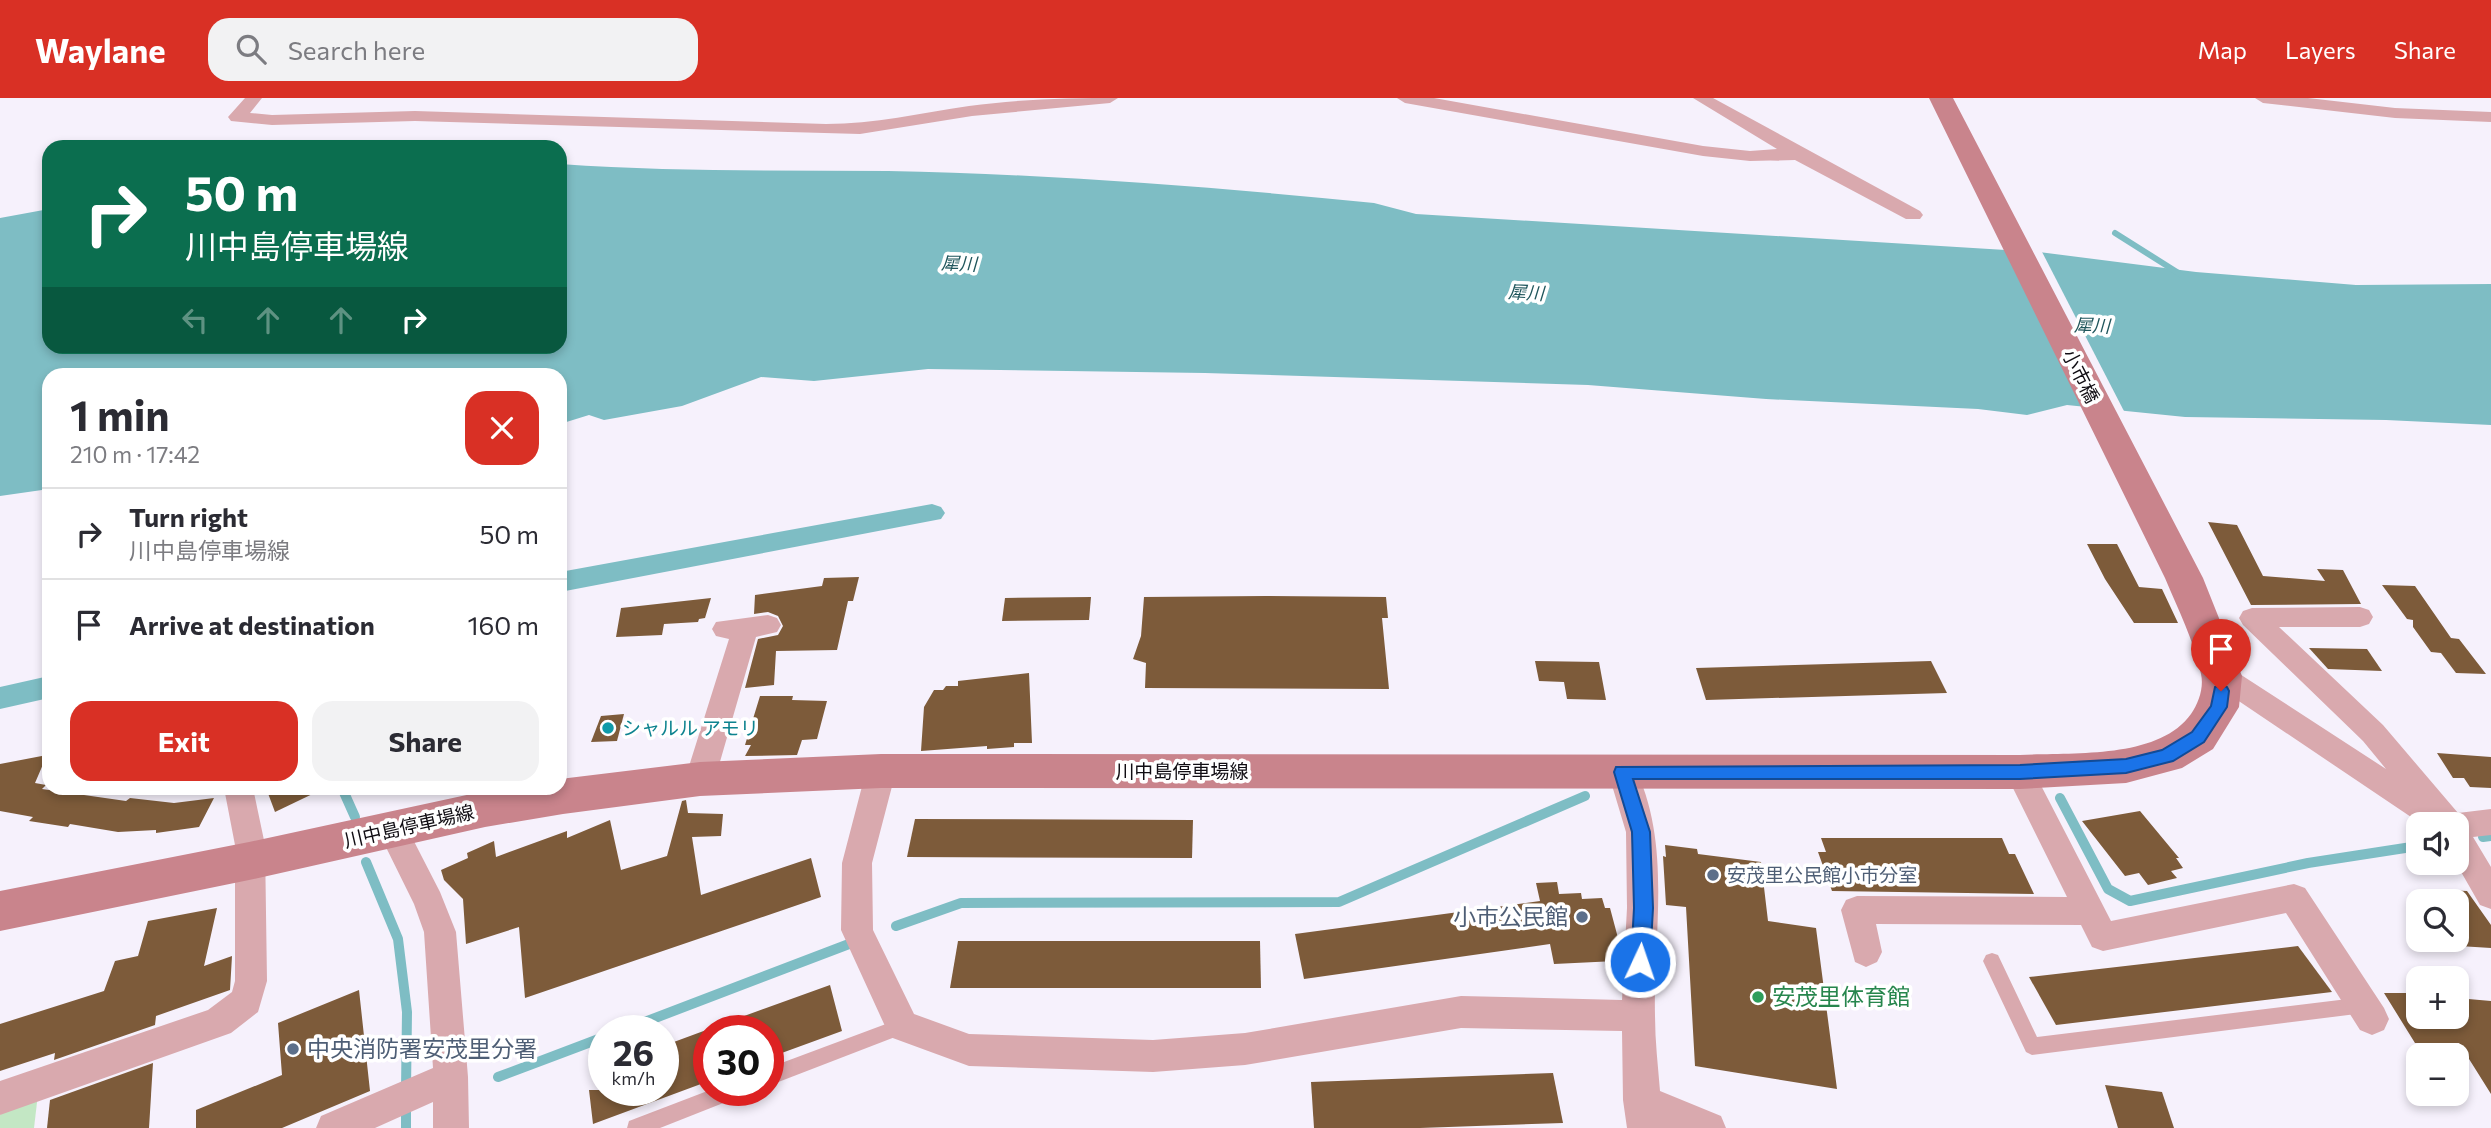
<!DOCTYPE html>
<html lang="en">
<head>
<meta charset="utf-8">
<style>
  :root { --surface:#fff; --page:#f2f2f3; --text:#2b2b33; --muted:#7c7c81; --line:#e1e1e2; --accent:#d93025 }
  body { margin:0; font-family:Commissioner,"Noto Sans JP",sans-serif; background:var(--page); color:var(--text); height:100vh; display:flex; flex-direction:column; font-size:26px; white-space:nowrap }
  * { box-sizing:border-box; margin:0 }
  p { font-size:23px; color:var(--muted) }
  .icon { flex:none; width:38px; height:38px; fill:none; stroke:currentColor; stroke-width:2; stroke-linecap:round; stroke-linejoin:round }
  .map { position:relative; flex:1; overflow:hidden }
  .drawer { position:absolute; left:42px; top:270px; width:525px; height:427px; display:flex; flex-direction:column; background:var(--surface); border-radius:21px; box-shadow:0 4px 10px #0003 }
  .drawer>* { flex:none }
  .guide { position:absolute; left:42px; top:42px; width:525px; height:214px; border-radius:21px; box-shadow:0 4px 10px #0003; background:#0b6e4f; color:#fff; overflow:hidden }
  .fabs { position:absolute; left:2406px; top:714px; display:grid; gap:14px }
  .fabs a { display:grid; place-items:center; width:63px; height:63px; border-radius:14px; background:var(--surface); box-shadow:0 4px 10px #0003; font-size:35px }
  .speed { position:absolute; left:588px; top:917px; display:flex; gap:14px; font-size:35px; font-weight:700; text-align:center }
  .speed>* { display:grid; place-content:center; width:91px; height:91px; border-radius:50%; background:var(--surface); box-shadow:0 4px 10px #0003; line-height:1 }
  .speed small { font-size:18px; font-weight:400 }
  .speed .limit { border:10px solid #d22; background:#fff; color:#111 }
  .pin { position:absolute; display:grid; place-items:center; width:60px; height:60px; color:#fff; margin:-72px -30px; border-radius:50% 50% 50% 0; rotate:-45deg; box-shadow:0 0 7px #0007 }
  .pin .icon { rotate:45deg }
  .me { position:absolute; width:77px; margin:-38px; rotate:3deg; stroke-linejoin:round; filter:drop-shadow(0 0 5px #0008) }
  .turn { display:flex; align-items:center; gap:24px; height:147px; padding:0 28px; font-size:32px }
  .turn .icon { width:91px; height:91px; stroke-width:2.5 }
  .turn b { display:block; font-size:49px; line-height:60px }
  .lanes { display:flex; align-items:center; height:66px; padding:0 28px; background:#0003; justify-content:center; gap:35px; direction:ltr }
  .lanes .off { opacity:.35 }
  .round { display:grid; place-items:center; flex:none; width:74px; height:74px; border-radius:21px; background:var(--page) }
  .summary { display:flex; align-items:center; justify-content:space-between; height:119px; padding:0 28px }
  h1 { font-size:42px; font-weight:700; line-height:52px }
  .primary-button { display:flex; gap:14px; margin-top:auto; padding:14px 28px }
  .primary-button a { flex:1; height:80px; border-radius:21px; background:var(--accent); color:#fff; font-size:28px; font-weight:700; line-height:80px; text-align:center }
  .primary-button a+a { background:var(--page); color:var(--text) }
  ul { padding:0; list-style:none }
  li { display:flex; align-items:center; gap:21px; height:91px; padding:0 28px; border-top:2px solid var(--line) }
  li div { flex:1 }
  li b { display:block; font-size:26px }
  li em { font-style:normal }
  header { display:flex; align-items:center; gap:42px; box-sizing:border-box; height:98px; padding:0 35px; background:var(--accent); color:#fff }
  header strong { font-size:33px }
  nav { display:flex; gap:38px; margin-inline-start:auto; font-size:24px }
  .search { width:490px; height:63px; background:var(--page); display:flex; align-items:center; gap:18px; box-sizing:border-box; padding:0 24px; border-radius:21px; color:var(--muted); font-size:26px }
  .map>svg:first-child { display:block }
</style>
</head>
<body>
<header>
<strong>Waylane</strong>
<div class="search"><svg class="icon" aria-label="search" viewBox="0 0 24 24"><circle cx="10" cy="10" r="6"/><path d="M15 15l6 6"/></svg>Search here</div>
<nav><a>Map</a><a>Layers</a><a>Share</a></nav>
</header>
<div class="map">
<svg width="2491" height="1030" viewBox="0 0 2491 1030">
  <rect width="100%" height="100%" fill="#f6f1fc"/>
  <!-- green -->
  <path fill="#c3e7c4" d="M38,996L34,1030H0V1017L13,1006Z"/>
  <!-- water -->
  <path fill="#7ebdc4" d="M560,66C670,74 779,72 888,73C1051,76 1213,89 1374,105L1416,116L2039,154L2196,174L2356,187L2491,186V327L2386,322L2185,319L2067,307L2027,317L1978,311L1766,301L1588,287L1205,275L928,271L814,283L761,279L682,308L604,322L589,317L560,326V276H49V391L0,398V120L49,111V248H560Z"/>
  <!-- pier -->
  <path fill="#f6f1fc" d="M2007,149L2040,150L2126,317L2089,313Z"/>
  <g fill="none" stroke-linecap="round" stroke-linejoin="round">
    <!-- stream-far1 -->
    <path stroke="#7ebdc4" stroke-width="6" d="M2115,135L2180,176"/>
    <!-- stream -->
    <g stroke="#7ebdc4" stroke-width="10">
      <path d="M342,690L355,719"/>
      <path d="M2060,700L2108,791L2130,803L2308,765L2418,748"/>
      <path d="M2483,739L2491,738"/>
      <path d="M366,764L398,841L407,914L406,992"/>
      <path d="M896,828L961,805L1339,804L1585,698"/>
      <path d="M621,933L849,846"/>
      <path d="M498,979L604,939"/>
      <path d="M406,1005V1030"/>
    </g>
    <!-- canal -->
    <g fill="#7ebdc4" fill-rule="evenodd">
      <path d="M932,406L941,409L945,415L941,421L560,494V474Z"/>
      <path d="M49,578V600L0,611V589Z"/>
    </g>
  </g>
  <!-- building -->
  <g fill="#7d5b3a">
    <path d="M2208,424L2237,427L2263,478L2325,483L2317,471L2343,472L2361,506L2251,507Z"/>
    <path d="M2087,446H2117L2139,489L2162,491L2178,525H2134L2105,481Z"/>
    <path d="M859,479L853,503H848L837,552L776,553L774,587L745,590L758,541L778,537L783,528L778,518L768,514L754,516L755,497L822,488L824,480Z"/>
    <path d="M2382,487L2415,488L2451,540L2459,541L2486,576L2456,575L2441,555L2431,554L2413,529V522L2407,521Z"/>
    <path d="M1265,498L1386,499L1388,520H1382L1389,591L1145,590L1146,565L1133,561L1141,538L1144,499Z"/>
    <path d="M1091,499L1089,522L1002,523L1005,500Z"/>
    <path d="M711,500L705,520L699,521L698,524L664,526L662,537L616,539L621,510Z"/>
    <path d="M2309,550L2367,551L2382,573L2328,571Z"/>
    <path d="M1535,563L1599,564L1606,602L1567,601L1564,584L1539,583Z"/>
    <path d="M1931,563L1947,595L1706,602L1696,570Z"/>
    <path d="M1029,575L1032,645H1014V649L987,651V648L921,653L924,609L934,592H943L946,588H958V583Z"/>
    <path d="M760,598H793L792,602L827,603L817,641L802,642L797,657L745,658L751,647H745Z"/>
    <path d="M624,616L617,643L591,644L601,618Z"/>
    <path d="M2437,655L2491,659V690L2470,689L2464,680H2453Z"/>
    <path d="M47,657L35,685L46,687L42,691L126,703L130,700L174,705L214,700L199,729L156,735V732L118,734L70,726L68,729L29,723L33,719L0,713V666Z"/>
    <path d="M266,690H325L275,714Z"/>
    <path d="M686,702L688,715L723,716L721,738L692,739L701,797L811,760L821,799L525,900L519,829L466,846L463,801L444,782L441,772L468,760L467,755L494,743L496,759L567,733V740L610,722L621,772L667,758L682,703Z"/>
    <path d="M2140,713L2179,760H2176L2183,770L2171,773L2177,780L2148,787L2139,775L2125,778L2082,723Z"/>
    <path d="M915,721L1193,722L1192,760L907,759Z"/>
    <path d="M1821,740H2002L2009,756H2015L2034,796L1832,793L1818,754H1826Z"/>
    <path d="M1665,747L1697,751L1698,756L1761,764L1768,823L1816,830L1837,991L1695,968L1686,809L1666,807L1663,758L1666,759Z"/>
    <path d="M1557,784L1559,796L1581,795L1582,801L1602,800L1605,810H1610L1622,855L1614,857L1616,863L1554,866L1550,846L1304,881L1295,836L1540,803L1536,785Z"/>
    <path d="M2424,791L2467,793L2491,827V850L2459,848L2455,842H2457V803H2431Z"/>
    <path d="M217,810L204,868L232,858L230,892L156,918L155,927L54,962L55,955L0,973V926L104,893L115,863L138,858L148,823Z"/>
    <path d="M958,843H1260L1261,890H950Z"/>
    <path d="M2298,848L2332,894L2056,927L2029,879Z"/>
    <path d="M830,887L842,933L768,960V933H712L711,930Z"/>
    <path d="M359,892L370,993L282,1030H196V1012L282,977L278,925Z"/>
    <path d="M2384,895H2418V919H2457V900L2491,903V996L2459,945H2415Z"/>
    <path d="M709,931V983L593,1026L589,992H663V948Z"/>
    <path d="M153,965L149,1030H47L50,1002Z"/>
    <path d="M1553,975L1563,1025L1420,1030H1314L1311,984Z"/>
    <path d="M2105,987L2162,994L2174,1030H2118Z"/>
  </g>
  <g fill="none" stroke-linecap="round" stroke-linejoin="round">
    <!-- lane -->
    <g fill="#d9a9ae" fill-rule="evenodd">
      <path d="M1992,855L1998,857L2037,939L2364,899L2370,901L2373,907L2370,913L2364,915L2032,957L2026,954L1983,863L1986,857Z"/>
      <path d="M902,920L908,922L911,928L908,934L768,988V970Z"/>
      <path d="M710,992H743L741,998L660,1030H627L629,1023Z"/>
    </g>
    <!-- street -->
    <g fill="#d9a9ae" fill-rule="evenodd">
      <path d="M245,0H262L250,15L272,17L415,13L826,26C874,26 921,15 969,8C1019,1 1069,0 1118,0L1110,5L972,18L860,36L415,23L272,27L231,23L228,19Z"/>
      <path d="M1397,0H1434L1703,48L1750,53L1777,51L1693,0H1713L1920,113L1923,117L1920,121H1906L1795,62L1750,63L1703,58L1405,5Z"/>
      <path d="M2255,0H2308L2395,10L2491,14V24L2395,20L2263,5Z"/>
      <path d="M2360,509L2369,512L2373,519L2369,526L2360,529H2279L2383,627L2458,715L2491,711V737L2473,739L2491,769V811L2480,807L2456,765L2457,726H2431L2429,723L2414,721L2212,585L2208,578L2212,571L2222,568L2232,571L2386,671L2363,643L2243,527L2239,520L2243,513L2252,510Z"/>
      <path d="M768,517L777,520L781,527L777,534L756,539L715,681L710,689L700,693L690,689L685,681L729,541L716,538L712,531L716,524Z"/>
      <path d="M881,661L891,665L896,673L872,765L873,832L914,916L969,936L1153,942L1245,935L1461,898L1622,902L1627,810L1626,734L1608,674L1613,666L1623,662L1633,666C1673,744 1653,834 1655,918C1655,943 1658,968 1660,993L1721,1018L1726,1030H1627L1623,1002L1622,933L1461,930L1245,967L1153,974L969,968L890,939L841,832L842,765L866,673L871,665Z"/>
      <path d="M2020,662L2030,666L2111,823L2294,786L2305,790L2384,910L2389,921L2384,932L2372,937L2360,932L2286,815L2103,853L2092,849L2081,827L1876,826L1882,854L1877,864L1866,869L1855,864L1841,812L1846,802L1857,798L2067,799L2005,674L2010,666Z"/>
      <path d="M224,690H253L265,747L267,883L258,914L231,935L0,1017V983L208,912L232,894L235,883V747Z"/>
      <path d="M392,718L403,722L440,794L456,834L468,979L469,1030H433V1004L375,1030H316L321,1018L433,970L424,834L414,806L377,731L381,722Z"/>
    </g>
    <!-- secondary -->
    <path fill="#c9848c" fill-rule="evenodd" d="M1929,0H1953L2203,480L2242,578L2239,609L2213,651L2182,670L2126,685L2020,691L881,690L700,698L563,716L485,729L249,782L0,833V793L249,744L485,693L506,690H560V681L700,664L881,656L2020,657C2072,654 2158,662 2191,616C2199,605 2204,589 2201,576C2194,543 2178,511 2165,480Z"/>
  </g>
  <!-- route -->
  <path fill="#1a73e8" stroke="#114b97" stroke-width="2" d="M2221,587L2227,589L2229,593L2227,609L2204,644L2173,663L2126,675L2020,681H1633L1650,734L1653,810L1650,864L1647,871L1640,873L1633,871L1631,864L1634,810L1632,734L1614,674L1616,669L2020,667L2126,661L2162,652L2192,634L2211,608L2215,589Z"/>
  <!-- markers -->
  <circle fill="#0f9aa8" stroke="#fff" stroke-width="2.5" cx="608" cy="630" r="7"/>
  <g fill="#5c6f8a" stroke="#fff" stroke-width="2.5">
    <circle cx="1713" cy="777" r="7"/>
    <circle cx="1582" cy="819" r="7"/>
    <circle cx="293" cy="951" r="7"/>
  </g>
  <circle fill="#2e9e5b" stroke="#fff" stroke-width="2.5" cx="1758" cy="899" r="7"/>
  <g text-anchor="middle" stroke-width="7" stroke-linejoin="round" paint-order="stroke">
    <!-- far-water labels -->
    <g font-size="18" font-style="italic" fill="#20565c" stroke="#fff">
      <text transform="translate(959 166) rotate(2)" y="6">犀川</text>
      <text transform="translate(1526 195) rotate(3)" y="6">犀川</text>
      <text transform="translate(2092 228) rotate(2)" y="6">犀川</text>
    </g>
    <!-- street labels -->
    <g font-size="19" fill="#100d13" stroke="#fff">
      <text transform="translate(2081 278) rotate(63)" y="7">小市橋</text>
      <text x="1182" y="680">川中島停車場線</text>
      <text transform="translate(409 728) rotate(-13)" y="7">川中島停車場線</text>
    </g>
    <!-- culture labels -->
    <g font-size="19" fill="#0d838f" stroke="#fff" text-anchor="start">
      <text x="622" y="637">シャルル アモリ</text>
    </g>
    <!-- service labels -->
    <g font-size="19" fill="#4e5e75" stroke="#fff" text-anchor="start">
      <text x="1727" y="784">安茂里公民館小市分室</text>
    </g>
    <!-- near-service labels -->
    <g font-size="23" fill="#4e5e75" stroke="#fff" text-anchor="end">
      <text x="1568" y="827">小市公民館</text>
      <text x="307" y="959" text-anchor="start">中央消防署安茂里分署</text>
    </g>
    <!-- near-leisure labels -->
    <g font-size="23" fill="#27864d" stroke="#fff" text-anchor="start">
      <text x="1772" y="907">安茂里体育館</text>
    </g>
  </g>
</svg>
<div class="fabs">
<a><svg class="icon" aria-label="sound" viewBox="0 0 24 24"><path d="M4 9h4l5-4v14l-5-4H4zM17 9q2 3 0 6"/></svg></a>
<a><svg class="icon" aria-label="search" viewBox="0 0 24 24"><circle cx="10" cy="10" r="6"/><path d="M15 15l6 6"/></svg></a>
<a>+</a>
<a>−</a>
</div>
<div class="speed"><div>26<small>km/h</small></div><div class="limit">30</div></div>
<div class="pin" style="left:2221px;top:593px;background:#d93025"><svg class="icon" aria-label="arrive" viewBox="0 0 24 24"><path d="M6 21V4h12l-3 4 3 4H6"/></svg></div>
<svg class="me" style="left:1640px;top:864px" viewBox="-20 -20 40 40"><circle r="17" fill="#1a73e8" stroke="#fff" stroke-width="3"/><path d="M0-11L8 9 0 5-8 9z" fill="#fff"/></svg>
<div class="guide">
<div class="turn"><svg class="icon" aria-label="right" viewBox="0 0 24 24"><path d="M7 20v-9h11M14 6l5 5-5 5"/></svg><div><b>50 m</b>川中島停車場線</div></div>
<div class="lanes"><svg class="icon off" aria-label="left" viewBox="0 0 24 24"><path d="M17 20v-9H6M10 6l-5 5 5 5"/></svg><svg class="icon off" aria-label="ahead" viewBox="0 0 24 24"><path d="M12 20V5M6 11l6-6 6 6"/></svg><svg class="icon off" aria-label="ahead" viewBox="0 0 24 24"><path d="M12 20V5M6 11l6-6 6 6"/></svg><svg class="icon" aria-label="right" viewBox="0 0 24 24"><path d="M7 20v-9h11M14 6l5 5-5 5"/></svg></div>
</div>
<section class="drawer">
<div class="summary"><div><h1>1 min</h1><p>210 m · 17:42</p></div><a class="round" style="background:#d93025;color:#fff"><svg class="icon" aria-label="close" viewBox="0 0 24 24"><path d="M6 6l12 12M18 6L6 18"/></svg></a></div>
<ul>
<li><svg class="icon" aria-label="right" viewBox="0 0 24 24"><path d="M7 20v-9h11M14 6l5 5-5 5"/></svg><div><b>Turn right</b><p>川中島停車場線</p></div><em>50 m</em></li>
<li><svg class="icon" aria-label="arrive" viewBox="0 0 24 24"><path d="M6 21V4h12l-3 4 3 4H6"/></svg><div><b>Arrive at destination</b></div><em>160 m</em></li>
</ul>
<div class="primary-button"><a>Exit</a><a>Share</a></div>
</section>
</div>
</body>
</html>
